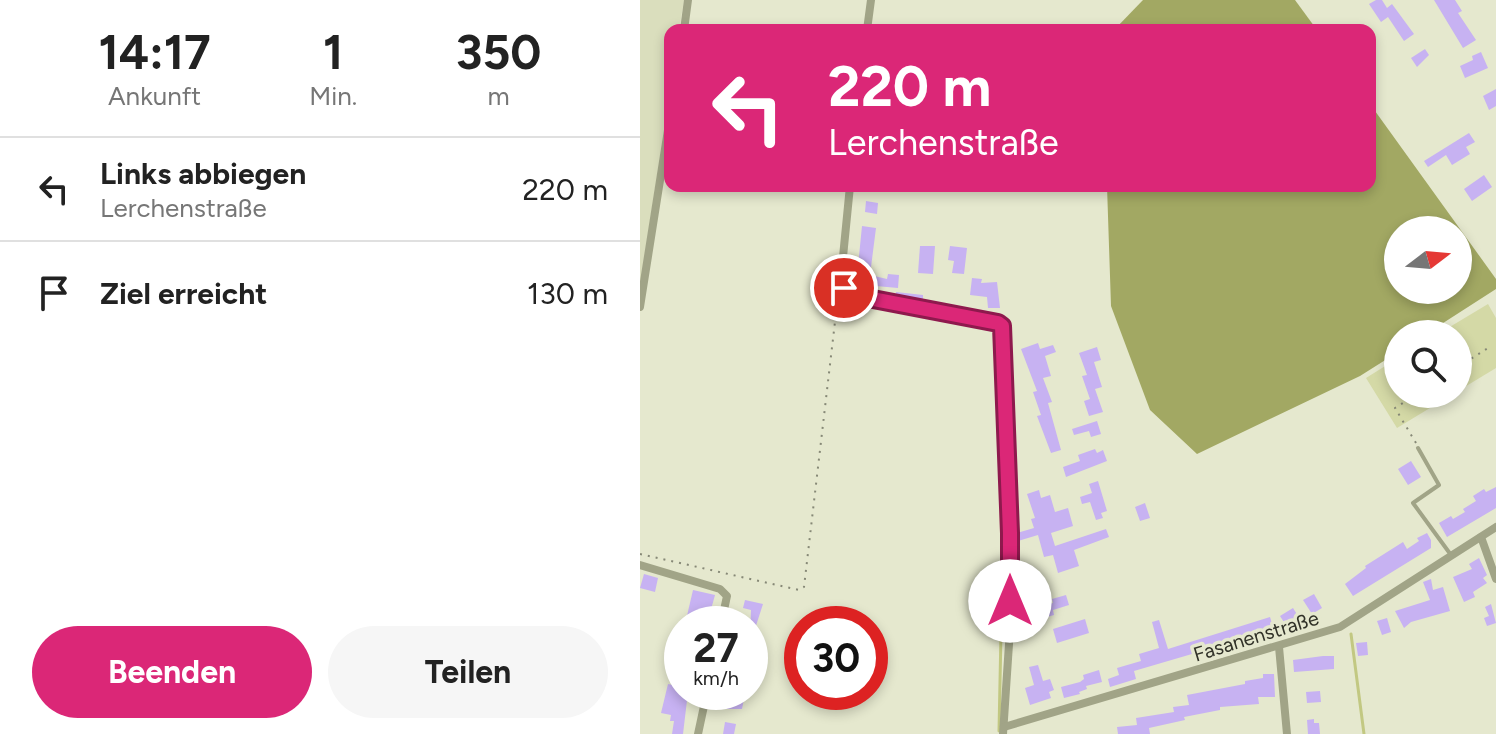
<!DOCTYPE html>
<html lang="de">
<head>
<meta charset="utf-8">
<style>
  :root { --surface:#fff; --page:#f6f6f6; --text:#222; --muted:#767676; --line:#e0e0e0; --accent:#db2777 }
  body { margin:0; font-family:Figtree,sans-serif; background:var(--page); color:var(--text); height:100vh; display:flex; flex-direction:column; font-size:30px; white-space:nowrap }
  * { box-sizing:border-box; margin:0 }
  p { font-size:26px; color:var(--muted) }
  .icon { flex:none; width:44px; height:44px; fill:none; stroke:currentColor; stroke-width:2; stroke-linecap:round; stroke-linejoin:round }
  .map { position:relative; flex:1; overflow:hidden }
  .details { display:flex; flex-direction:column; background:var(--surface); width:640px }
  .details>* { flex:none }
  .top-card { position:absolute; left:24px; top:24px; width:712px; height:168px; border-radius:16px; box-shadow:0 4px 12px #0003; background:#db2777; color:#fff; overflow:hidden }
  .needle { width:52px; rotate:74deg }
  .buttons { position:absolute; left:744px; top:216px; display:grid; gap:16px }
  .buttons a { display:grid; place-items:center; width:88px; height:88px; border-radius:50%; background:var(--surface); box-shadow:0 4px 12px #0003; font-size:40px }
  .speed { position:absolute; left:24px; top:606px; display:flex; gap:16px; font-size:40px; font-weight:700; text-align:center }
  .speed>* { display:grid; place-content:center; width:104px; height:104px; border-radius:50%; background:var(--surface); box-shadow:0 4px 12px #0003; line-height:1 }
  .speed small { font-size:20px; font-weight:400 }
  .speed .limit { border:12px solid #d22; background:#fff; color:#111 }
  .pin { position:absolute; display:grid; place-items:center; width:68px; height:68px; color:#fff; margin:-34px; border:4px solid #fff; border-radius:50%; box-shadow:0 2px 8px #0007 }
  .me { position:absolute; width:88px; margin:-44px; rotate:0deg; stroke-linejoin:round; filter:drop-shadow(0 0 6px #0008) }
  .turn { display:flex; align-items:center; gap:28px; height:168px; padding:0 32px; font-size:36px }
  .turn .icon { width:104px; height:104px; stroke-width:2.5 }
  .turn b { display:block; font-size:56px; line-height:68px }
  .eta { display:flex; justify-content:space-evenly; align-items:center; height:136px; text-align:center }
  .eta b { font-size:48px; font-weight:700; line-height:56px }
  .action { display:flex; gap:16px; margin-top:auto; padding:16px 32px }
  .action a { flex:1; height:92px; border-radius:48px; background:var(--accent); color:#fff; font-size:32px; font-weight:700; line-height:92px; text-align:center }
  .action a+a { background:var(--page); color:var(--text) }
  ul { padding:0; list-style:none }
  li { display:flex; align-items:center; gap:24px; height:104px; padding:0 32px; border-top:2px solid var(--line) }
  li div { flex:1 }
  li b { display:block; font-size:30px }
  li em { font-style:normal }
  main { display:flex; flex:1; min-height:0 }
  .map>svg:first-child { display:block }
</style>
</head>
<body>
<main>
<section class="details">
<div class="eta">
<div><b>14:17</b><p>Ankunft</p></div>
<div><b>1</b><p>Min.</p></div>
<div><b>350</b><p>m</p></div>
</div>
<ul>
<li><svg class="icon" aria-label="left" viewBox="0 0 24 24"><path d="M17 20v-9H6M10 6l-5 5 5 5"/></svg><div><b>Links abbiegen</b><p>Lerchenstraße</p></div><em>220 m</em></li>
<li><svg class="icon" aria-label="arrive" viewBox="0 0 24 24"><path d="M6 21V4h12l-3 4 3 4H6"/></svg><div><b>Ziel erreicht</b></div><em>130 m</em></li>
</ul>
<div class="action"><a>Beenden</a><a>Teilen</a></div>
</section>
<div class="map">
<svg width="856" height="734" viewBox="0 0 856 734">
  <rect width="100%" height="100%" fill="#e5e8ce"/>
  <!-- built -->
  <path fill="#dadebd" d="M0,0H44L39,30H30V90L0,285Z"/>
  <!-- green -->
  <g fill="#d4d9a6">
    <path d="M848,304L856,318V368L818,391V334H798Z"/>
    <path d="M758,358V394H813L757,428L726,378Z"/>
  </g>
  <!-- forest -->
  <g fill="#a2a863" fill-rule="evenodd">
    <path d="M503,0H655L677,30H474Z"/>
    <path d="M730,104L856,279V289L786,334H758V352L720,376L557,454L510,410L471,306L467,186H730ZM758,230H818V290H758Z"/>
  </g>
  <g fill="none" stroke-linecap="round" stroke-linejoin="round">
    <!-- stream -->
    <g stroke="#c2c882" stroke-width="3">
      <path d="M711,634L724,734"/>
      <path d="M359,731L362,584L360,375"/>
    </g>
  </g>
  <!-- building -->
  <g fill="#c7b2f2">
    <path d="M736,0H742L747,8L752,4L774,34L764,41L748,17L741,22L729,4Z"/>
    <path d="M794,0H815L822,11L818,13L836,40L823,48Z"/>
    <path d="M785,49L789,55L777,67L771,58Z"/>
    <path d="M841,52L848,68L825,78L820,66L833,60L832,56Z"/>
    <path d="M856,89V106L849,110L843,96Z"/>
    <path d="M829,133L835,142L826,147L830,154L812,165L806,155L788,167L784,161Z"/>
    <path d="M844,175L852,187L832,201L824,189Z"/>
    <path d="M226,201L238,203L237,214L225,212Z"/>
    <path d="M222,226L236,228L230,275L247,279L248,274L259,275L258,288L236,286V290L218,286L222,267L218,266Z"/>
    <path d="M280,246H295L293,274L278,273Z"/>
    <path d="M310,246L327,248L324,274L312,273L314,261L308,260Z"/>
    <path d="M332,278L342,279L341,283L357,282L360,308H348L347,297L330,295Z"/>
    <path d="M256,292L283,295V300L256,296Z"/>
    <path d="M398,343L400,349L413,345L416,352L405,356L411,376L403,378L412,402L408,403L421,450L411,453L397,416L401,415L393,392L397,391L381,349Z"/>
    <path d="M457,347L461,360L454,362L462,387L455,389L463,412L449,416L444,401L450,399L442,376L447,375L439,353Z"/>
    <path d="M457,421L461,434L451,437L449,431L434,435L432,429Z"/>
    <path d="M455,449L457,453L463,450L467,461L426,477L423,467L440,461L438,455Z"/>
    <path d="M771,461L781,477L768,485L758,469Z"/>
    <path d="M458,481L467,511L461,513L463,518L456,520L450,502L442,504L440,497L452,493L449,484Z"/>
    <path d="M856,487V508L807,537L799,523L811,516L813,519L825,512L823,509L836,501L833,496L844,489L846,492Z"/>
    <path d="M399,490L401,498L410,495L415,512L428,508L433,526L411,533L415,546L466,529L469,537L434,550L439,566L418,573L413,555L404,557L398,535L378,541L377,533L394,528L391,519L395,518L387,494Z"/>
    <path d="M505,503L510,518L500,521L495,507Z"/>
    <path d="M787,533L791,540V548L713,596L705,584L726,568L725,566L763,542L767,549L779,541L777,538Z"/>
    <path d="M839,558L847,575L843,578L847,583L833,592L835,597L824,602L813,577L832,569L829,564Z"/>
    <path d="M4,574L18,578L15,592L0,588Z"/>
    <path d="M791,579L793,590L803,587L810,611L771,622L764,628L755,611L790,600L783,582Z"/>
    <path d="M404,580L406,588L392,593L389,584Z"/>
    <path d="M53,590L75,595L67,624L46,620Z"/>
    <path d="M674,594L682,608L672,614L663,600Z"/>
    <path d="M426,595L429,605L413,610L414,615L396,620L393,608L413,603L412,599Z"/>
    <path d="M105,600L123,604L113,635H110L111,610L103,608Z"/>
    <path d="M851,604L856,623L847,626L844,618L849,616L845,607Z"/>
    <path d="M653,608L660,619L647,627L640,616Z"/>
    <path d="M630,617L634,630L494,671L496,679L470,687L468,679L479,675L477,668L501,661L499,654L519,648L512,622L519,620L528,649Z"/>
    <path d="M747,618L751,632L742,635L737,621Z"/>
    <path d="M445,619L449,633L417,643L413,629Z"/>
    <path d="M727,642L728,655L718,656L716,643Z"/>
    <path d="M683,656H694V669L654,672L653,660Z"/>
    <path d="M398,665L403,681L410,679L414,690L409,692L411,698L390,705L385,688L394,685L389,667Z"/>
    <path d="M459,670L462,682L446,686L447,689L439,692L440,694L424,698L421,687L440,682L444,679L443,675Z"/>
    <path d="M623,674H634L635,697H618L619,704L580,707V710L544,717L545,720L509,728L510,734H478L477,727L497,725L496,718L534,712L533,707L549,705L547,695L605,684V681L623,678Z"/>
    <path d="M28,684L42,687V692H48L43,734H32L34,721H30L31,715L21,713Z"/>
    <path d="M680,691L681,702L667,703L666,692Z"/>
    <path d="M84,695L104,699L102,709H81Z"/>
    <path d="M674,719V723H679L680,734H668L667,720Z"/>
    <path d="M85,722L96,724L94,734H83Z"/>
  </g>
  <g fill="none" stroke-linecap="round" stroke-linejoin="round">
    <!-- path -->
    <g stroke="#868876" stroke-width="2" stroke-dasharray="2 6" stroke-linecap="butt">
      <path d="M818,367L848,348"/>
      <path d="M776,443L755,408L777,394"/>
      <path d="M0,554L159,590L164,587L198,296"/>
    </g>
    <!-- service -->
    <path stroke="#a1a487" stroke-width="4" d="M778,448L799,485L773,503L811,555"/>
    <!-- minor -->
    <g stroke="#a1a487" stroke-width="8">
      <path d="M44,30L48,0"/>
      <path d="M227,30L231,0"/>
      <path d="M210,186L201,277L204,288L212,295L358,323L362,326L370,533V629L363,734"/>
      <path d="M0,307L30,117"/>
      <path d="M841,537L856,579"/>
      <path d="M0,565L80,589L87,596L81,624"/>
      <path d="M639,647L647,734"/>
      <path d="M364,727L700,627L856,527"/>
      <path d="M58,734L67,692"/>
    </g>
  </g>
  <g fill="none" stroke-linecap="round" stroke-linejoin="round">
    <defs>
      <path id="route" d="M204,288L212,295L358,323L362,326L370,533V601"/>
    </defs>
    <!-- route casing -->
    <use href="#route" stroke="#8e194d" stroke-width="20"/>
    <!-- route -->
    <use href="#route" stroke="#db2777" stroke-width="14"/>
  </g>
  <g text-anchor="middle" stroke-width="7" stroke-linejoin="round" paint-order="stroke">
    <!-- street labels -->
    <g font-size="20" fill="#313228" stroke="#e5e8ce">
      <text transform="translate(616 636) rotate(-17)" y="7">Fasanenstraße</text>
    </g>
  </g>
</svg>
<div class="buttons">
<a><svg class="needle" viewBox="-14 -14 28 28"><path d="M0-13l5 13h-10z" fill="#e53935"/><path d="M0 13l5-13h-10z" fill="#767676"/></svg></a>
<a><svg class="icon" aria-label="search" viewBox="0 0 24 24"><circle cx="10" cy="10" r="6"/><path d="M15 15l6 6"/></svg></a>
</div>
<div class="speed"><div>27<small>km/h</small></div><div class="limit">30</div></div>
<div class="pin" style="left:204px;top:288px;background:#d93025"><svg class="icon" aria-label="arrive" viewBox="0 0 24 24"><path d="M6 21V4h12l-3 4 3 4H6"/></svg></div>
<svg class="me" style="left:370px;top:601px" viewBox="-20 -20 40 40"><circle r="19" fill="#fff"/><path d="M0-13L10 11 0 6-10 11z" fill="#db2777"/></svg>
<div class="top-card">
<div class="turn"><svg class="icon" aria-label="left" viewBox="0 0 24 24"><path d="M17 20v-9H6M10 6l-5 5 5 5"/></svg><div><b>220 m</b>Lerchenstraße</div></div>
</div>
</div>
</main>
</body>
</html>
